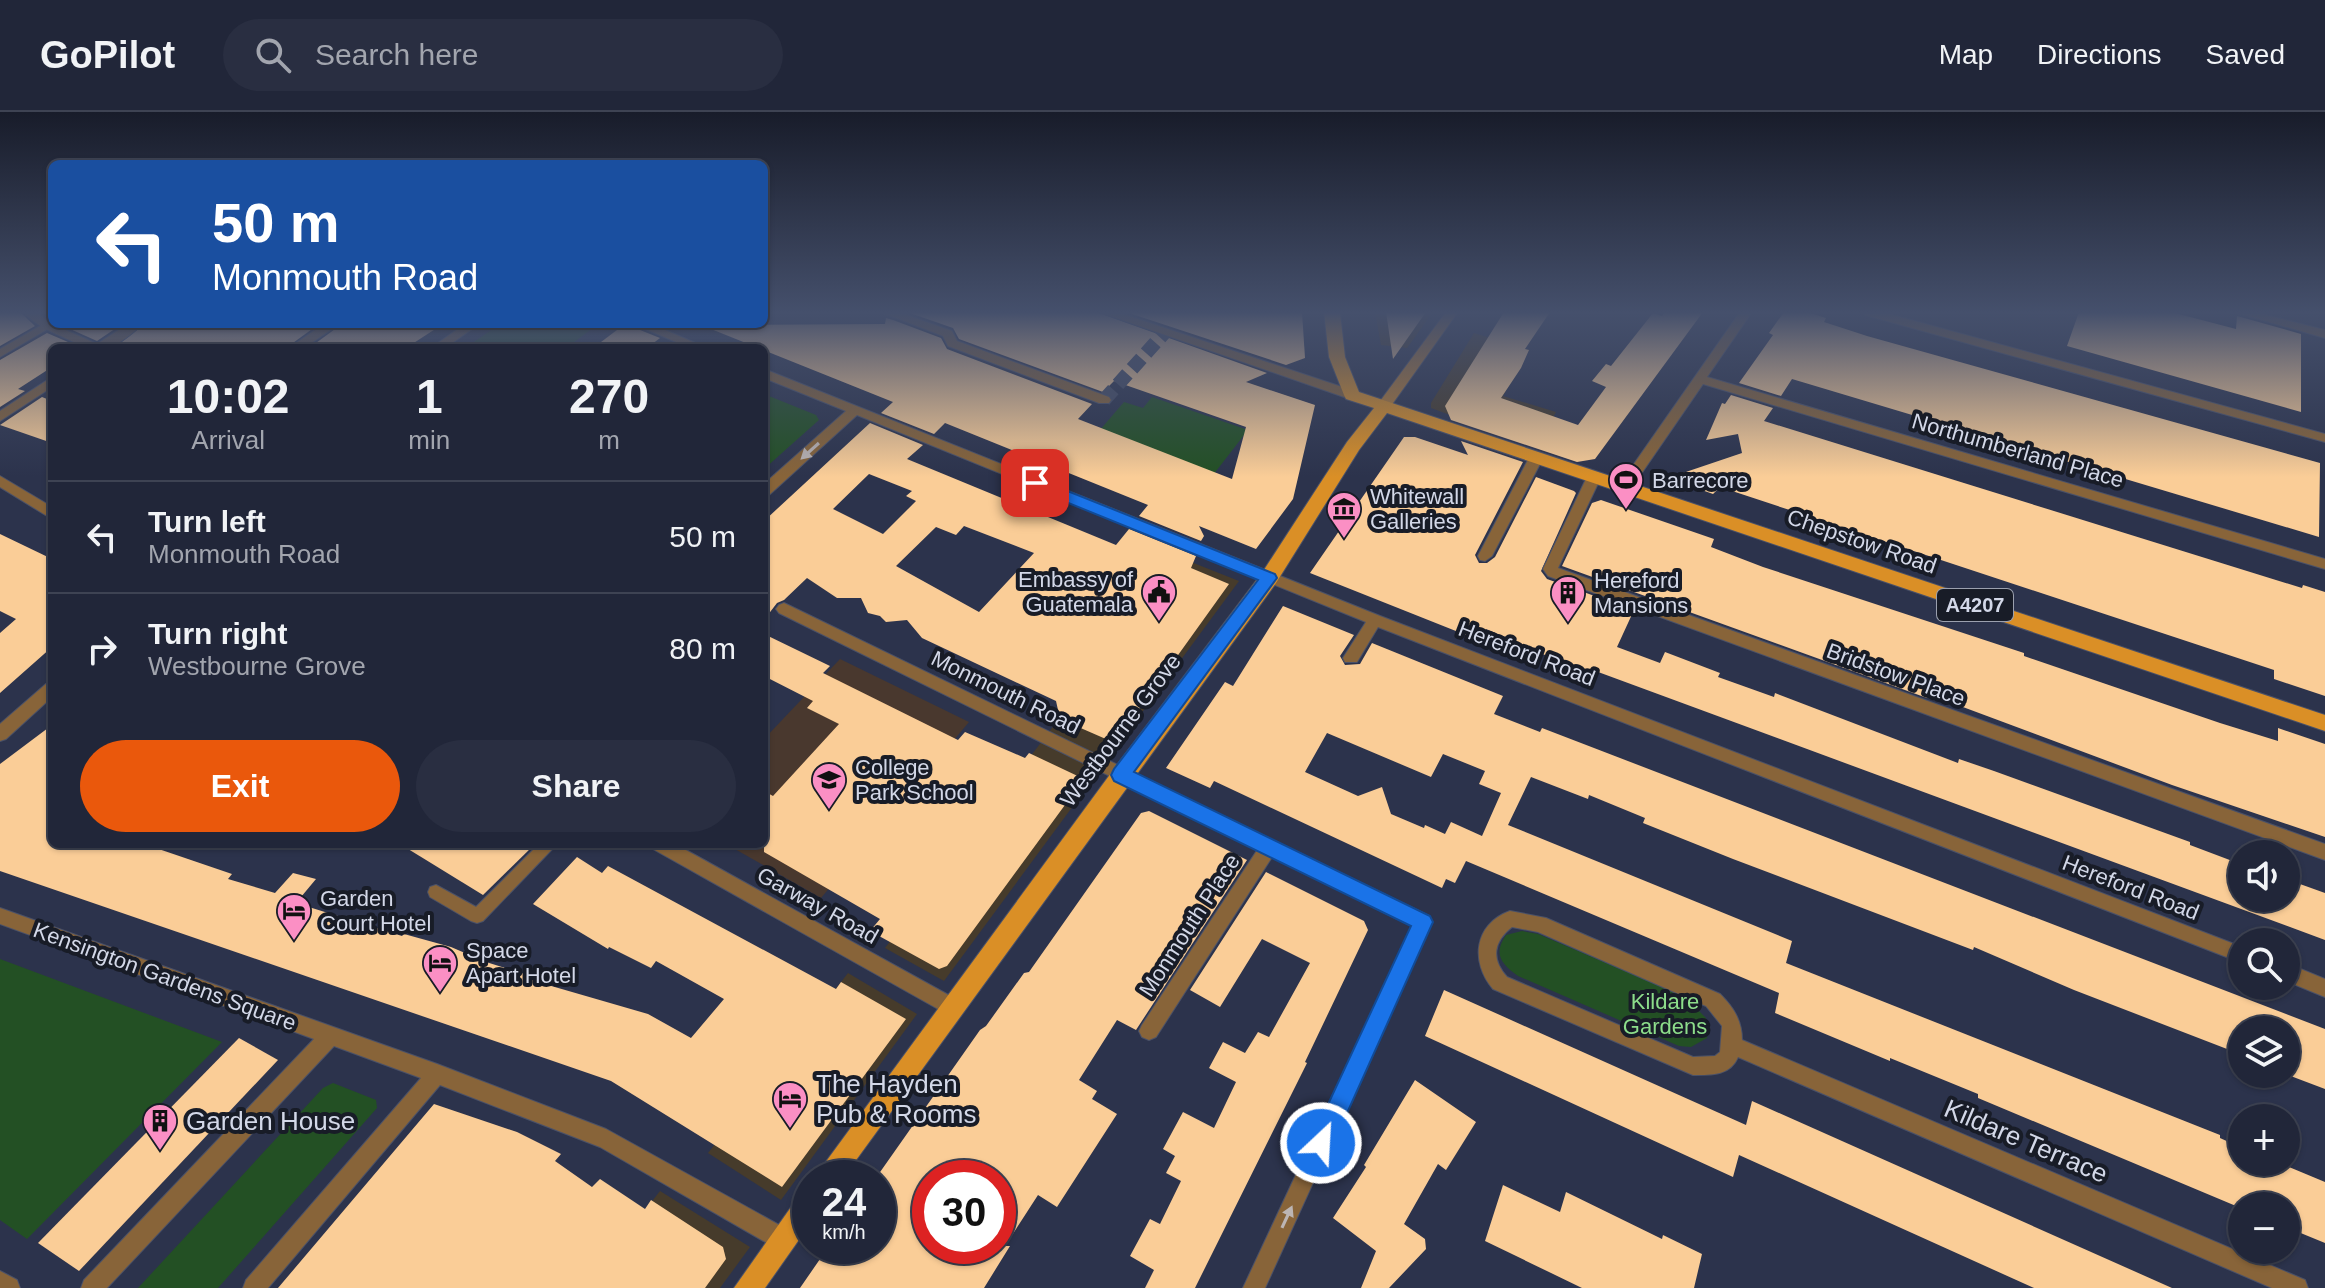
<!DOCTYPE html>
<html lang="en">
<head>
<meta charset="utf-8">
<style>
  :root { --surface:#212639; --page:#292e41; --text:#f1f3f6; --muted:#a2a5ae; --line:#3e4353; --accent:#ea580c }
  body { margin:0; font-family:Arial,sans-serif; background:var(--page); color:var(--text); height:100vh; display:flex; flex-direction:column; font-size:30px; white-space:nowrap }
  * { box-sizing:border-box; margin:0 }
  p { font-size:26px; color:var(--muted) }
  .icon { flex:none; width:44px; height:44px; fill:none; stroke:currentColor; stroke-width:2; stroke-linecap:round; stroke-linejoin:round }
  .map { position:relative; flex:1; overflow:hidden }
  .details { position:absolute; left:48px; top:232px; width:720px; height:504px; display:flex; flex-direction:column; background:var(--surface); border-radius:12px; box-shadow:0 2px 6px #0004,0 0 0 2px var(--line) }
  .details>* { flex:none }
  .hud { position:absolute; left:48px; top:48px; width:720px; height:168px; border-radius:12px; box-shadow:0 2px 6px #0004,0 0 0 2px var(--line); background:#1a4fa0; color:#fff; overflow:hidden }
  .buttons { position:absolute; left:2228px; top:728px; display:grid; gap:16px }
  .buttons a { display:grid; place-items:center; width:72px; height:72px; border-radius:50%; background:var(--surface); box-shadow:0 2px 6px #0004,0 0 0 2px var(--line); font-size:40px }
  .speed { position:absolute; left:792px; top:1048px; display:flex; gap:16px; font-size:40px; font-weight:700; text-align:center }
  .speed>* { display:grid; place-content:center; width:104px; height:104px; border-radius:50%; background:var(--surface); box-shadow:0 2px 6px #0004,0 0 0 2px var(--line); line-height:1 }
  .speed small { font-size:20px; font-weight:400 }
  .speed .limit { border:12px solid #d22; background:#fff; color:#111 }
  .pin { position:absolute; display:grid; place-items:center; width:68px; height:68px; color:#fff; margin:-34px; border-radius:16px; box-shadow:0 4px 12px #0006 }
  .me { position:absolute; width:88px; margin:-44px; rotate:25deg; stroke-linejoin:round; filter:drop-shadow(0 0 6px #0008) }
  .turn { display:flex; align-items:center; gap:28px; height:168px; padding:0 32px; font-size:36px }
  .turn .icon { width:104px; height:104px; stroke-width:2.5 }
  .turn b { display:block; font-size:56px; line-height:68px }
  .eta { display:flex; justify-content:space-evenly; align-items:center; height:136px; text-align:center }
  .eta b { font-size:48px; font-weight:800; line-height:56px }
  .cta { display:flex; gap:16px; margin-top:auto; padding:16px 32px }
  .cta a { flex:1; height:92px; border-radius:48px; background:var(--accent); color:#fff; font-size:32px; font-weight:800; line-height:92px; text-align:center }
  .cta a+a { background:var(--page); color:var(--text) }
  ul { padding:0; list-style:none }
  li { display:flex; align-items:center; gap:24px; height:112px; padding:0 32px; border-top:2px solid var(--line) }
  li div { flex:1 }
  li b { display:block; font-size:30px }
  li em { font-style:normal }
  header { display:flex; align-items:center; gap:48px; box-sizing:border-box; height:112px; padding:0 40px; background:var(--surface); border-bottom:2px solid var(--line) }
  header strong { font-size:38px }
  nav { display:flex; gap:44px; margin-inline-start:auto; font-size:28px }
  .search { width:560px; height:72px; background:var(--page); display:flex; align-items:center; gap:20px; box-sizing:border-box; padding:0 28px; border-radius:44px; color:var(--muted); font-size:30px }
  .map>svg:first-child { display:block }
</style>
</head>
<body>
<header>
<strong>GoPilot</strong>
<div class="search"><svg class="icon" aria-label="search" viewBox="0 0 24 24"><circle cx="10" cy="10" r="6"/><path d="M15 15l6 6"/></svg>Search here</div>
<nav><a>Map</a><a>Directions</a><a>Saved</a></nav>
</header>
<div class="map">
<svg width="2325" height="1176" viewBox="0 0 2325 1176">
  <rect width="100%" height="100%" fill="#2c334c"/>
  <!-- commercial -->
  <g fill="#463b2b">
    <path d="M1375,200H1433L1407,236L1381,233Z"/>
    <path d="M1474,221L1529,238L1503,284L1556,300L1537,335L1431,296V291Z"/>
    <path d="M1181,446L1239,469L944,869L885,836Z"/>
    <path d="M848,861L917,902L781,1088L708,1041Z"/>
    <path d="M660,1079L750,1135L720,1176H585Z"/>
  </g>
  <!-- education -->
  <path fill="#49382e" d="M840,547L969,610L821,786L726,732H764V627Z"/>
  <!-- green -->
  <g fill="#235024">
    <path d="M500,212H594L597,213L566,236H465Z"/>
    <path d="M764,282L816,303L819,308L764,357Z"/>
    <path d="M1152,285L1248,318L1213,363L1099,319L1124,290L1143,296Z"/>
    <path d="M1522,819L1538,822L1684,884L1706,906L1707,926L1691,935L1679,934L1518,864C1501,852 1493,842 1506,823Z"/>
    <path d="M0,847L222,930L27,1127L0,1108Z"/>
    <path d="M333,971L376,988L377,996L218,1176H138L323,976Z"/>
  </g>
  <!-- building -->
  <g fill="#facd97" fill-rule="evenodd">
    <path d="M0,200H20L35,214L0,234Z"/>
    <path d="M907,200H1096L1267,261L1246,270L1315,293L1293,387L1256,437L1199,414L1204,424L1201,429L1139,404L1148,393L945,311L934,322L881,301L893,290L701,213L885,212L886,206L893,208L941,226L947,237L1092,292L1078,307L1232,367L1246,315L1114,269L1103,280L959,227L953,216Z"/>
    <path d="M1126,200H1302L1305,246L1286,253Z"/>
    <path d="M1386,200H1426L1393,247Z"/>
    <path d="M1504,200H1550L1525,237L1529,238L1521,256L1501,286L1578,313L1606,275L1592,269L1606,252L1611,254L1653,201L1662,204L1665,200H1703L1595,347L1577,350L1451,308L1445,294Z"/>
    <path d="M1784,200H1807L1826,206L1824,210L1867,224L2320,351L2319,425L1792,267L1781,284L1739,271L1773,223L1769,221Z"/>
    <path d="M2079,200H2171L2236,217L2237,204L2301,222V300L2067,234Z"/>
    <path d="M59,212H122L97,229Z"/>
    <path d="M145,212H319L286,236H114Z"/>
    <path d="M342,212H443L406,236H309Z"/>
    <path d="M625,212L660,226L647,236H593Z"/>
    <path d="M47,221L82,236H52V255L18,277L25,279L0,295V248Z"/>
    <path d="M1731,283L1773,296L1764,309L2302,476L2303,473L2325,480V584L2274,567V558L1720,375L1713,382L1668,366L1742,341L1738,322L1706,328L1722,291L1725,292Z"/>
    <path d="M42,285L52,289V331L0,313Z"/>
    <path d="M870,311L923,333L907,347L1116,433L1129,417L1196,444L1191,456L1229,472L1115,631L1060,607L1056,589L922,526L907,508L886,510L880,504L868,501L861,486H837L807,466L784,488L777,491L764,508V409ZM869,362L912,379L906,384L916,389L883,422L833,397ZM964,414L1034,441L979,500L896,454L936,415L956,423Z"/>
    <path d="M1404,325H1415L1468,343L1461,329L1523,350L1475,443L1479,451H1487L1495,445L1536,365L1574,379L1576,381L1541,459L1547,467L1634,498L1617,535L1660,551L1665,540L1720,561L1718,565L1774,585L1775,581L1958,651L1959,647L1994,659L2190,730V733L2235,750V757L2242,760V786H2286V767L2325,781V828L1590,557L1581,558L1568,549L1523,537L1520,531L1486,517L1481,529L1310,461Z"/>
    <path d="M1601,388L1714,427L1711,435L1763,455L2024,541V544L2220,611L2278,629V616L2325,632V725L2172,673L1928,582L1927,586L1562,454L1592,391Z"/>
    <path d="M0,422L52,447V535L0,581V521L16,507L0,499Z"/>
    <path d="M1283,494L1354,523L1340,544L1345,553L1360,552L1372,531L1503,584L1494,602L1540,620L1542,616L2325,917V977L2288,963L2286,918H2242L2240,942L2074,878L1974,835L1973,838L1733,747L1643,711L1645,706L1589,683L1588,687L1531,665L1508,713L1792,829L1786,851L2220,1023V1026L2242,1036V1050H2277L2325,1070V1131L2286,1115V1094H2236L1978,986V982L1890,946V949L1775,901L1779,881L1466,749L1455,771L1446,767L1442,776L1214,669L1210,676L1166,656L1225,570L1233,574ZM1327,621L1431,665L1443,642L1485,659L1479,672L1501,681L1482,724L1451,710L1445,722L1425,713L1424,716L1391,702L1382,675L1358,684L1305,660Z"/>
    <path d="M764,522L830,554L823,561L958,628L965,620L1025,646L1029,641L1084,667L947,854L939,857L870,819L880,807L764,740V679L773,684L839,612L807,596L813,589L764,564Z"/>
    <path d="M52,613V732H144L232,762L228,767L275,781L293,761L316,767L296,791L402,824L404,822L451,835L486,850L544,868L541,871L648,902L691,926L724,887L656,849L651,856L609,835L608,837L533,792L577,745L602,761L608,754L836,877L841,870L906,907L782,1075L611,969L0,759V652Z"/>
    <path d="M1149,699L1247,748L1136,918L1117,908L1079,968L1097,979L1092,987L1117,1002L1057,1095L1038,1083L1005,1134H1010L984,1176H800L829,1134H878V1063L980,918L986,914L1024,861L1029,860L1141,701ZM930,1066H998V1134H930Z"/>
    <path d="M400,732H535L483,783Z"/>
    <path d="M1266,760L1364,809L1368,818L1305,950L1307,951L1195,1176H1145L1154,1158L1130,1144L1150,1107L1160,1112L1181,1069L1166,1061L1175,1044L1163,1037L1183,1000L1214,1016L1236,970L1209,956L1223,930L1245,941L1258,920L1269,925L1310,851L1262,827L1220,895L1190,878Z"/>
    <path d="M1444,878L1746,1013L1752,989L2172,1176H2034L1739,1043L1733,1065L1425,924Z"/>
    <path d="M239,926L278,948L79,1159L38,1131Z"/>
    <path d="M1415,968L1476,1010L1446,1058L1438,1052L1404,1112L1425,1127L1426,1137L1389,1176H1361L1376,1139L1333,1106L1366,1055L1364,1053Z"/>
    <path d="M434,992L517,1020L561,1042L555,1049L592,1075L600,1067L645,1097L651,1088L723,1135L726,1147L705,1176H278Z"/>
    <path d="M1503,1073L1560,1100L1566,1080L1662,1127L1663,1123L1702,1142L1694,1176H1582L1485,1129Z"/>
  </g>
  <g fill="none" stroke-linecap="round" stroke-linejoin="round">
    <!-- street-tunnel -->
    <path stroke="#454c63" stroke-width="14" stroke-dasharray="14 7" stroke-linecap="butt" d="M1104,288L1165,220"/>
    <defs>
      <g id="lane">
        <path d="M47,210L51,211V215L0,245V237Z"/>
        <path d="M539,732H557L483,809L477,811L471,809L430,785L428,780L430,775L436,773L476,795Z"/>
      </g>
      <g id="street">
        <path d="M23,200H37L52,212L97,232L128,212H142C113,241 97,242 61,224C47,218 34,211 23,200Z"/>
        <path d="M881,200H898L952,219L957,229L1109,285L1111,288L1109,291H1099L948,234L943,224Z"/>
        <path d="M1099,200H1117L1357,280L1358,283L1352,287L1347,286Z"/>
        <path d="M1740,200H1752L1707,265L2325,447V457L1703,272L1630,378H1620L1618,375L1620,372Z"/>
        <path d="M1863,200H1882L2325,322V330L1865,203Z"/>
        <path d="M2234,200H2254L2325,218V226Z"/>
        <path d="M324,212H339L304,236H289Z"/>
        <path d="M465,212H479L445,236H431Z"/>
        <path d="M634,212H651L707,236H690Z"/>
        <path d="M764,257L1380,504L2242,835V851L1378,515L1357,550H1345L1343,546L1366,510L857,303L769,383L764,385V372L846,299L764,266Z"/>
        <path d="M52,265V275L0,309V299Z"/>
        <path d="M1536,341L1543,346L1492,444L1485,449L1480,448L1478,444L1529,346Z"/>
        <path d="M1594,360L1601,365L1558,456L2325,732V748L1548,464L1543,457L1587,365Z"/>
        <path d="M0,364L52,395V407L0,375Z"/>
        <path d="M784,491L1429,804L1432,810L1265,1176H1243L1412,814L1272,745L1156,925L1149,928L1142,925L1139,919L1142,913L1258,737L779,501L776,497L779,493Z"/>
        <path d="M52,570V585L6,627L0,629V612L46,572Z"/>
        <path d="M650,732H675L961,890L964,896L961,902L954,905L947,902L653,737Z"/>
        <path d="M0,796L437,952L606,1017L790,1119L793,1127L790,1135L782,1138L774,1135L600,1035L440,973L268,1176H243L246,1168L421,966L334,934L107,1176H81L84,1168L314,927L0,812Z"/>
        <path d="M1510,799L1546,806L1720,882C1733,895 1742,908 1742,928L2305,1168L2308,1176H2272L1738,945C1730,964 1711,963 1693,963L1493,877C1470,850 1474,812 1510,799ZM1512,815L1538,820L1706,894L1722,914L1720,940L1715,944L1693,945L1507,865C1491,847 1493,830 1512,815Z"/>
        <path d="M2286,851L2325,867V885L2286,869Z"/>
        <path d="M0,1159L17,1168L20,1176H0Z"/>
      </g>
      <path id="secondary" d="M1446,200H1458L1388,298H1378V292Z"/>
      <g id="primary">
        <path d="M1324,200H1340L1345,245L1359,280L2325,603V619L1387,301L1359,338L1276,471L843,1066H814L1114,657L1262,461L1347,330L1374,296L1346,287L1344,283L1329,245Z"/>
        <path d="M810,1077V1112L765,1176H734L801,1081Z"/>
      </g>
    </defs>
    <!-- lane casing -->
    <use href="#lane" stroke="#4a5168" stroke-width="2"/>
    <!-- street casing -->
    <use href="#street" stroke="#4a5168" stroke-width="2"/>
    <!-- secondary casing -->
    <use href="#secondary" stroke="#4a5168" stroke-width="2"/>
    <!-- primary casing -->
    <use href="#primary" stroke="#4a5168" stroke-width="2"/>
    <!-- lane -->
    <use href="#lane" fill="#886439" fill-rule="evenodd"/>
    <!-- street -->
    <use href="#street" fill="#886439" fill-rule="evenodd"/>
    <!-- secondary -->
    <use href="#secondary" fill="#b67c33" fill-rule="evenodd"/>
    <!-- primary -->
    <use href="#primary" fill="#da8f26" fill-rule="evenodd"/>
  </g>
  <!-- one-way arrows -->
  <defs><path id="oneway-solid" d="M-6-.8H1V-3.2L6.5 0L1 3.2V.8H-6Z" transform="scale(2)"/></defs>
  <g fill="#bcb5b4">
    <use href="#oneway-solid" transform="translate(810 339) rotate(138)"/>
    <use href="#oneway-solid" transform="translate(1287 1105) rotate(-65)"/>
  </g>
  <!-- sky -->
  <linearGradient id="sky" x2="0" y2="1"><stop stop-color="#181c2a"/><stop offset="0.55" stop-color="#45506c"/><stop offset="1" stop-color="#45506c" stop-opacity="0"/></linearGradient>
  <rect width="2325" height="365" fill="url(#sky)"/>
  <!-- route -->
  <path fill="#1a73e8" stroke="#114b97" stroke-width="2" d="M1035,366L1275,462L1277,466L1134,660L1430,804L1433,810L1330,1039L1321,1042L1313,1039L1310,1031L1411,814L1114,669L1111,663L1114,657L1258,468L1029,375L1027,371Z"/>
  <!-- icons -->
  <defs>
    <symbol id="stadium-pin" viewBox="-11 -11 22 30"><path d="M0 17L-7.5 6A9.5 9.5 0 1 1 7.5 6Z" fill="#fb8fc4" stroke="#181c27"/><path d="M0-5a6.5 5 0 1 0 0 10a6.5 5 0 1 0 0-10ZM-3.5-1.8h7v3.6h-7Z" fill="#111"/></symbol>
    <symbol id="museum-pin" viewBox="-11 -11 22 30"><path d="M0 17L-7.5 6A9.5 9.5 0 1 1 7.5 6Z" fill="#fb8fc4" stroke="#181c27"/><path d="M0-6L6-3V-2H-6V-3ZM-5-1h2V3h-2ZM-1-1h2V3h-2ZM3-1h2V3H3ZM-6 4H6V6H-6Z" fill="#111"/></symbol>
    <symbol id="civic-pin" viewBox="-11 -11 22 30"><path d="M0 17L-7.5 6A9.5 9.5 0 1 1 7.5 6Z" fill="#fb8fc4" stroke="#181c27"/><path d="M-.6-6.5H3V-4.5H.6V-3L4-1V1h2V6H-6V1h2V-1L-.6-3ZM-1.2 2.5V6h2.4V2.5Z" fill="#111"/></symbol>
    <symbol id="building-pin" viewBox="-11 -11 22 30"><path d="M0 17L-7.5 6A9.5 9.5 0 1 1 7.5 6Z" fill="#fb8fc4" stroke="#181c27"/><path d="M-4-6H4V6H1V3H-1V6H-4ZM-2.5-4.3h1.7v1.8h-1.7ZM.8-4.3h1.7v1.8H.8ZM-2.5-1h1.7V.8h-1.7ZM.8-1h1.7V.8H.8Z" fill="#111"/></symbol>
    <symbol id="school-pin" viewBox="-11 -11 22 30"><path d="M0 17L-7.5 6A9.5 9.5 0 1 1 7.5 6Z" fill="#fb8fc4" stroke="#181c27"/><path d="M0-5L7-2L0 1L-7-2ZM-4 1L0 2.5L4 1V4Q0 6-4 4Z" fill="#111"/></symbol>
    <symbol id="hotel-pin" viewBox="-11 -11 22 30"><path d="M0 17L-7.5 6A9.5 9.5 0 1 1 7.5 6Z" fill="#fb8fc4" stroke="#181c27"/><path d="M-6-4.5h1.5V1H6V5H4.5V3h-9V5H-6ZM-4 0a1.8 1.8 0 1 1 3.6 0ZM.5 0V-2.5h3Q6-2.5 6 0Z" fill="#111"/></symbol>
  </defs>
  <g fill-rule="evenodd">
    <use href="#stadium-pin" x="1606" y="348" width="40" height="54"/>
    <use href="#museum-pin" x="1324" y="377" width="40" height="54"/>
    <use href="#civic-pin" x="1139" y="460" width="40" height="54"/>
    <use href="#building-pin" x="1548" y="461" width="40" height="54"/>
    <use href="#school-pin" x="809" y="648" width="40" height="54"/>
    <use href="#hotel-pin" x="274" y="779" width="40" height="54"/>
    <use href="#hotel-pin" x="420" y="831" width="40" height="54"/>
    <use href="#hotel-pin" x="770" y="967" width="40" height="54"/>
    <use href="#building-pin" x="140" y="989" width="40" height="54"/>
  </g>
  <g text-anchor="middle" stroke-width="8" stroke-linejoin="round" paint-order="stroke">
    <!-- shield labels -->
    <rect fill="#181c27" stroke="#9ba0ae" stroke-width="2" x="1937" y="477" width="76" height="32" rx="6"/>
    <g font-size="20" font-weight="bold" fill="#d3d8e8">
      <text x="1975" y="500">A4207</text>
    </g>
    <!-- street labels -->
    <g font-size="22" fill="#d3d8e8" stroke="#181c27">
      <text transform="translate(2018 338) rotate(16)" y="8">Northumberland Place</text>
      <text transform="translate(1862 429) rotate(19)" y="8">Chepstow Road</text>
      <text transform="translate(1527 541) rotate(21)" y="8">Hereford Road</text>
      <text transform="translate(1896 562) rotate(20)" y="8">Bridstow Place</text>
      <text transform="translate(1006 580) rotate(26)" y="8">Monmouth Road</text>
      <text transform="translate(1120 618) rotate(-53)" y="8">Westbourne Grove</text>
      <text transform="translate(2131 775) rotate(21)" y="8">Hereford Road</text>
      <text transform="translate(818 793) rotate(29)" y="8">Garway Road</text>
      <text transform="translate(1189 813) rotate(-57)" y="8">Monmouth Place</text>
      <text transform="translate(165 864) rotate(20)" y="8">Kensington Gardens Square</text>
    </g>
    <!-- poi labels -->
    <g font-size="22" fill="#d3d8e8" stroke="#181c27" text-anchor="start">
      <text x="1652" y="376">Barrecore</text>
      <text x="1370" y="392">Whitewall<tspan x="1370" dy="25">Galleries</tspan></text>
      <text x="1133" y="475" text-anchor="end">Embassy of<tspan x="1133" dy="25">Guatemala</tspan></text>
      <text x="1594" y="476">Hereford<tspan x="1594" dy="25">Mansions</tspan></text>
      <text x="855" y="663">College<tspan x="855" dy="25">Park School</tspan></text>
      <text x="320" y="794">Garden<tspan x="320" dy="25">Court Hotel</tspan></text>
      <text x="466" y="846">Space<tspan x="466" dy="25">Apart Hotel</tspan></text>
    </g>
    <!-- park labels -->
    <g font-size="22" fill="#8ddd8b" stroke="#181c27">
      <text x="1665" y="897">Kildare<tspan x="1665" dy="25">Gardens</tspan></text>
    </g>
    <!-- near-poi labels -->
    <g font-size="26" fill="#d3d8e8" stroke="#181c27" text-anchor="start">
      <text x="816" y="981">The Hayden<tspan x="816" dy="30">Pub &amp; Rooms</tspan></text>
      <text x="186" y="1018">Garden House</text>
    </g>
    <!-- near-street labels -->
    <g font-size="26" fill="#d3d8e8" stroke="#181c27">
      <text transform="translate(2026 1029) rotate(23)" y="9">Kildare Terrace</text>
    </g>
  </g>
</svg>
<div class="buttons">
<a><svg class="icon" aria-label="sound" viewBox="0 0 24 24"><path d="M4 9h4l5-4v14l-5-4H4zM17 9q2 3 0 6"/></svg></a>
<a><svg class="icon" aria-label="search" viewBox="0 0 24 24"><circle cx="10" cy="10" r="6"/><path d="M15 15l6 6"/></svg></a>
<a><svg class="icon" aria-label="layers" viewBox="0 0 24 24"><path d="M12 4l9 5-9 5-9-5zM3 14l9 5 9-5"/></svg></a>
<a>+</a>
<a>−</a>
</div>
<div class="speed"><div>24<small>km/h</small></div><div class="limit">30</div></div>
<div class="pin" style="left:1035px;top:371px;background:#d93025"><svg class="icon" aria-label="arrive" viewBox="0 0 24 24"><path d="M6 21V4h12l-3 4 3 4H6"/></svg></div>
<svg class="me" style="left:1321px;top:1031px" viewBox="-20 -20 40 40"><circle r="17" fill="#1a73e8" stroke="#fff" stroke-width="3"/><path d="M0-11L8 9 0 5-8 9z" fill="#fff"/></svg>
<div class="hud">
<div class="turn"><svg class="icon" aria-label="left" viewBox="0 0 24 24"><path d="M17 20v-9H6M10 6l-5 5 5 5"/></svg><div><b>50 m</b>Monmouth Road</div></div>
</div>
<section class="details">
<div class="eta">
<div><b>10:02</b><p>Arrival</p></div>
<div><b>1</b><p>min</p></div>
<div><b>270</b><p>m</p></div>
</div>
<ul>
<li><svg class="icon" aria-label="left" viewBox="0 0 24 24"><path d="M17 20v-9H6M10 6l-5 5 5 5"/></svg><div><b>Turn left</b><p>Monmouth Road</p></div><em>50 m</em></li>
<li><svg class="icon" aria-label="right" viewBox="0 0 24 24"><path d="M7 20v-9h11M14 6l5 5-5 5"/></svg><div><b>Turn right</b><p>Westbourne Grove</p></div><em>80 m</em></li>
</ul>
<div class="cta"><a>Exit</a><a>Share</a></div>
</section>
</div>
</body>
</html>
